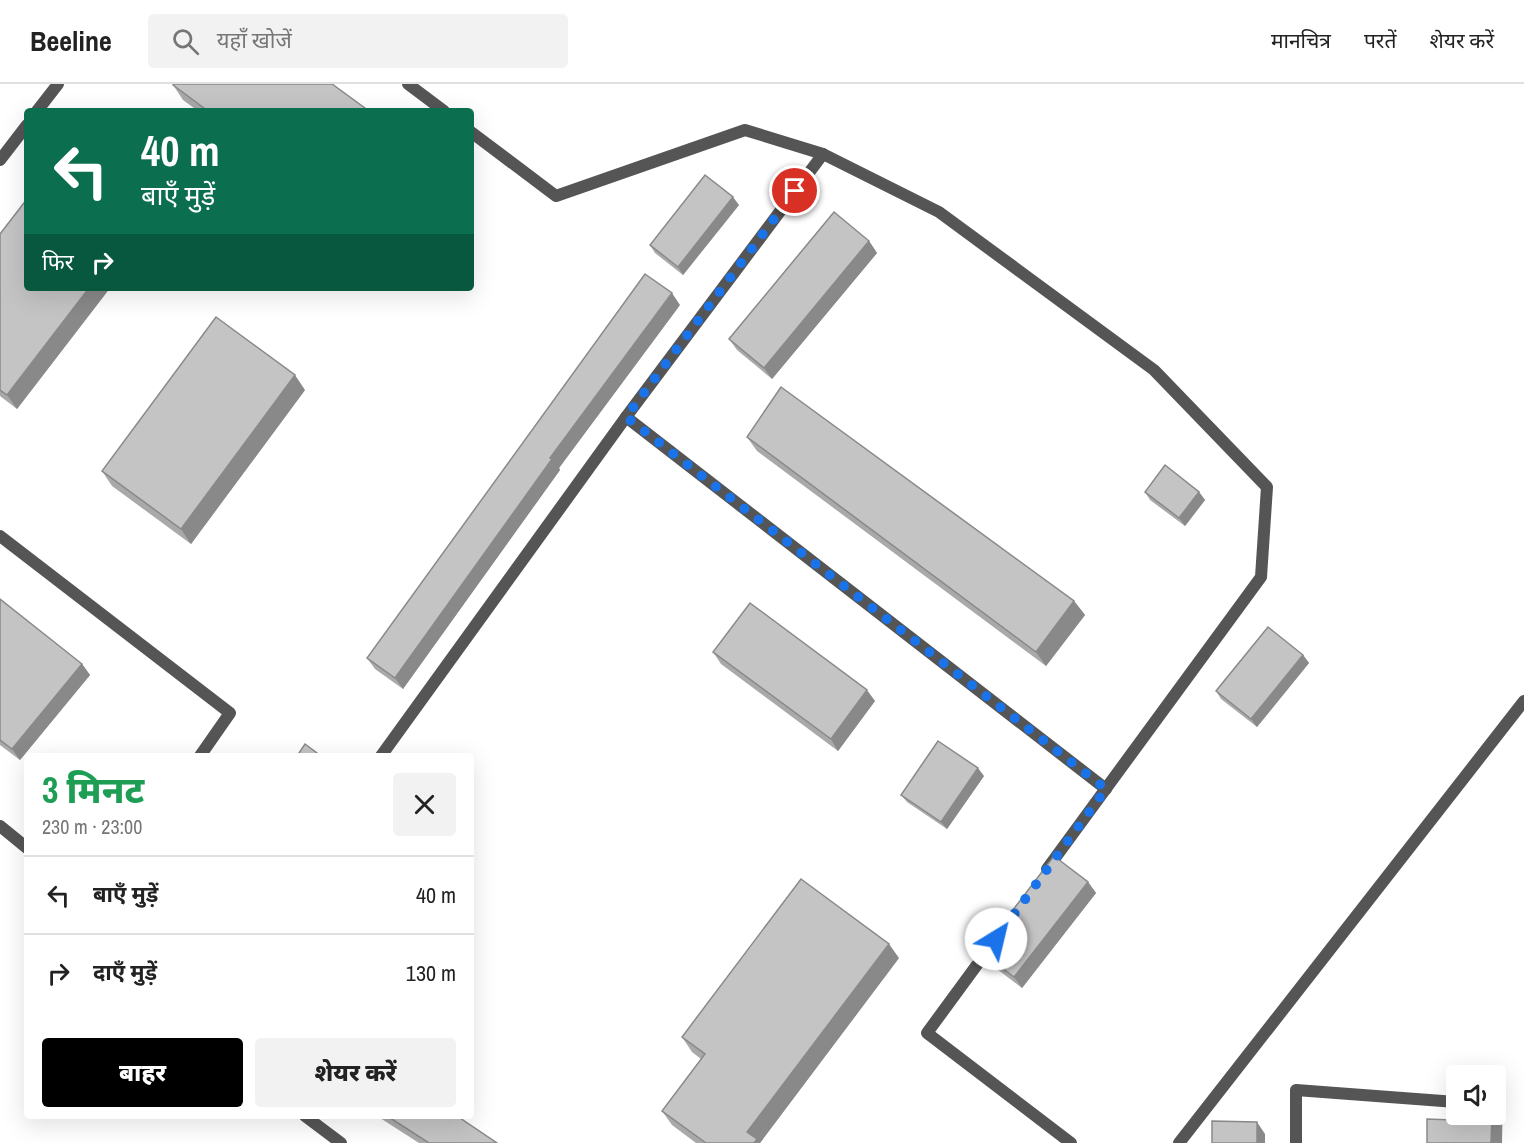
<!DOCTYPE html>
<html lang="hi">
<head>
<meta charset="utf-8">
<style>
  :root { --surface:#fff; --page:#f2f2f2; --text:#222; --muted:#767676; --line:#e0e0e0; --accent:#000 }
  body { margin:0; font-family:"Archivo Narrow","Noto Sans Devanagari",sans-serif; background:var(--page); color:var(--text); height:100vh; display:flex; flex-direction:column; font-size:22px; white-space:nowrap }
  * { box-sizing:border-box; margin:0 }
  p { font-size:20px; color:var(--muted) }
  .icon { flex:none; width:33px; height:33px; fill:none; stroke:currentColor; stroke-width:2; stroke-linecap:round; stroke-linejoin:round }
  .map { position:relative; flex:1; overflow:hidden }
  .panel { position:absolute; left:24px; top:669px; width:450px; height:366px; display:flex; flex-direction:column; background:var(--surface); border-radius:6px; box-shadow:0 6px 24px #0002 }
  .panel>* { flex:none }
  .banner { position:absolute; left:24px; top:24px; width:450px; height:183px; border-radius:6px; box-shadow:0 6px 24px #0002; background:#0b6e4f; color:#fff; overflow:hidden }
  .tools { position:absolute; left:1446px; top:981px; display:grid; gap:12px }
  .tools a { display:grid; place-items:center; width:60px; height:60px; border-radius:6px; background:var(--surface); box-shadow:0 6px 24px #0002; font-size:30px }
  .pin { position:absolute; display:grid; place-items:center; width:51px; height:51px; color:#fff; margin:-26px; border:3px solid #fff; border-radius:50%; box-shadow:0 2px 6px #0007 }
  .me { position:absolute; width:66px; margin:-33px; rotate:36deg; stroke-linejoin:round; filter:drop-shadow(0 0 4px #0008) }
  .turn { display:flex; align-items:center; gap:21px; height:126px; padding:0 18px; font-size:27px }
  .turn .icon { width:78px; height:78px; stroke-width:2.5 }
  .turn b { display:block; font-size:42px; line-height:51px }
  .then { display:flex; align-items:center; height:57px; padding:0 18px; background:#0003; gap:12px; font-size:22px }
  .round { display:grid; place-items:center; flex:none; width:63px; height:63px; border-radius:6px; background:var(--page) }
  .overview { display:flex; align-items:center; justify-content:space-between; height:102px; padding:0 18px }
  h1 { font-size:36px; font-weight:800; line-height:45px; color:#1e9e55 }
  .button { display:flex; gap:12px; margin-top:auto; padding:12px 18px }
  .button a { flex:1; height:69px; border-radius:6px; background:var(--accent); color:#fff; font-size:24px; font-weight:800; line-height:69px; text-align:center }
  .button a+a { background:var(--page); color:var(--text) }
  ul { padding:0; list-style:none }
  li { display:flex; align-items:center; gap:18px; height:78px; padding:0 18px; border-top:2px solid var(--line) }
  li div { flex:1 }
  li b { display:block; font-size:22px }
  li em { font-style:normal }
  header { display:flex; align-items:center; gap:36px; box-sizing:border-box; height:84px; padding:0 30px; background:var(--surface); border-bottom:2px solid var(--line) }
  header strong { font-size:28px }
  nav { display:flex; gap:33px; margin-inline-start:auto; font-size:21px }
  .search { width:420px; height:54px; background:var(--page); display:flex; align-items:center; gap:15px; box-sizing:border-box; padding:0 21px; border-radius:6px; color:var(--muted); font-size:22px }
  .map>svg:first-child { display:block }
</style>
</head>
<body>
<header>
<strong>Beeline</strong>
<div class="search"><svg class="icon" aria-label="search" viewBox="0 0 24 24"><circle cx="10" cy="10" r="6"/><path d="M15 15l6 6"/></svg>यहाँ खोजें</div>
<nav><a>मानचित्र</a><a>परतें</a><a>शेयर करें</a></nav>
</header>
<div class="map">
<svg width="1524" height="1059" viewBox="0 0 1524 1059">
  <rect width="100%" height="100%" fill="#fff"/>
  <g fill="none" stroke-linecap="round" stroke-linejoin="round">
    <!-- lane -->
    <g stroke="#555" stroke-width="12">
      <path d="M408,0L444,27"/>
      <path d="M37,27L58,0"/>
      <path d="M471,48L556,112L745,46L823,70L939,128L1154,286L1267,403L1261,493L1047,785"/>
      <path d="M0,76L27,41"/>
      <path d="M626,333L1106,705"/>
      <path d="M0,452L230,629L200,672"/>
      <path d="M381,672L626,333L823,70"/>
      <path d="M0,742L27,764"/>
      <path d="M993,859L927,949L1071,1059"/>
      <path d="M305,1032L341,1059"/>
      <path d="M1179,1059L1524,617"/>
    </g>
    <!-- street -->
    <path stroke="#555" stroke-width="12" d="M1296,1059V1006L1456,1018"/>
  </g>
  <!-- wall -->
  <g fill="#a9a9a9">
    <path d="M173,1L369,27H198L183,16Z"/>
    <path d="M739,121L683,191L655,169L650,161Z"/>
    <path d="M0,150L27,204H110L17,325L0,312Z"/>
    <path d="M869,157L877,169L772,295L737,266L729,255Z"/>
    <path d="M680,221L559,384L560,386L403,605L375,585L367,574Z"/>
    <path d="M305,306L191,460L112,402L102,387Z"/>
    <path d="M747,353L1074,517L1085,531L1046,582L757,367Z"/>
    <path d="M1145,408H1199L1205,416L1185,442L1150,416Z"/>
    <path d="M0,515L82,580L90,591L20,676L0,661Z"/>
    <path d="M713,568L875,617L838,667L721,580Z"/>
    <path d="M1303,571L1309,579L1257,643L1221,615L1216,607Z"/>
    <path d="M984,692L947,745L907,718L901,711Z"/>
    <path d="M1088,798L1096,809L1022,904L989,879L981,868Z"/>
    <path d="M899,874L760,1059H696L672,1041L662,1027L701,975L692,968L682,953Z"/>
    <path d="M377,1032H457L497,1059H419Z"/>
  </g>
  <!-- shaded-wall -->
  <g fill="#898989">
    <path d="M733,113L739,121L683,191L678,183Z"/>
    <path d="M869,157L877,169L772,295L764,284Z"/>
    <path d="M89,204H110L17,325L7,311Z"/>
    <path d="M672,209L680,221L559,384L560,386L403,605L395,594L550,374Z"/>
    <path d="M295,291L305,306L191,460L181,445Z"/>
    <path d="M1199,408L1205,416L1185,442L1179,434Z"/>
    <path d="M1074,517L1085,531L1046,582L1036,568Z"/>
    <path d="M1303,571L1309,579L1257,643L1251,635Z"/>
    <path d="M82,580L90,591L20,676L12,665Z"/>
    <path d="M867,606L875,617L838,667L831,655Z"/>
    <path d="M978,684L984,692L947,745L941,738Z"/>
    <path d="M1088,798L1096,809L1022,904L1014,893Z"/>
    <path d="M889,860L899,874L760,1059H754L747,1048Z"/>
    <path d="M1493,986L1503,1001L1502,1059H1491L1492,1030H1496V992H1493Z"/>
    <path d="M1257,1038L1265,1050V1059H1257Z"/>
  </g>
  <!-- building -->
  <g fill="#c4c4c4" stroke="#898989" stroke-width="1.5">
    <path d="M174,0H332L369,27H208L173,1Z"/>
    <path d="M705,91L733,113L678,183L650,161Z"/>
    <path d="M27,115V204H89L7,311L0,306V150Z"/>
    <path d="M834,128L869,157L764,284L729,255Z"/>
    <path d="M645,190L672,209L550,374L552,375L395,594L367,574Z"/>
    <path d="M216,233L295,291L181,445L102,387Z"/>
    <path d="M781,303L1074,517L1036,568L747,353Z"/>
    <path d="M1165,381L1199,408L1179,434L1145,408Z"/>
    <path d="M0,515L82,580L12,665L0,656Z"/>
    <path d="M750,519L867,606L831,655L713,568Z"/>
    <path d="M1268,543L1303,571L1251,635L1216,607Z"/>
    <path d="M938,657L978,684L941,738L901,711Z"/>
    <path d="M305,660L321,672H297Z"/>
    <path d="M1054,772L1088,798L1014,893L981,868Z"/>
    <path d="M801,795L889,860L747,1048L757,1055L754,1059H706L662,1027L705,970L682,953Z"/>
    <path d="M1453,985L1493,986V992H1456V1030H1492L1491,1059H1427V1035L1452,1036Z"/>
    <path d="M387,1032H457L497,1059H429Z"/>
    <path d="M1212,1037L1257,1038V1059H1212Z"/>
  </g>
  <g fill="none" stroke-linecap="round" stroke-linejoin="round">
    <!-- route -->
    <path stroke="#1a73e8" stroke-width="10" stroke-dasharray="0 18" d="M795,107L626,333L1106,705L996,855"/>
  </g>
</svg>
<div class="tools">
<a><svg class="icon" aria-label="sound" viewBox="0 0 24 24"><path d="M4 9h4l5-4v14l-5-4H4zM17 9q2 3 0 6"/></svg></a>
</div>
<div class="pin" style="left:795px;top:107px;background:#d93025"><svg class="icon" aria-label="arrive" viewBox="0 0 24 24"><path d="M6 21V4h12l-3 4 3 4H6"/></svg></div>
<svg class="me" style="left:996px;top:855px" viewBox="-20 -20 40 40"><circle r="19" fill="#fff"/><path d="M0-13L10 11 0 6-10 11z" fill="#1a73e8"/></svg>
<div class="banner">
<div class="turn"><svg class="icon" aria-label="left" viewBox="0 0 24 24"><path d="M17 20v-9H6M10 6l-5 5 5 5"/></svg><div><b>40 m</b>बाएँ मुड़ें</div></div>
<div class="then">फिर<svg class="icon" aria-label="right" viewBox="0 0 24 24"><path d="M7 20v-9h11M14 6l5 5-5 5"/></svg></div>
</div>
<section class="panel">
<div class="overview"><div><h1>3 मिनट</h1><p>230 m · 23:00</p></div><a class="round"><svg class="icon" aria-label="close" viewBox="0 0 24 24"><path d="M6 6l12 12M18 6L6 18"/></svg></a></div>
<ul>
<li><svg class="icon" aria-label="left" viewBox="0 0 24 24"><path d="M17 20v-9H6M10 6l-5 5 5 5"/></svg><div><b>बाएँ मुड़ें</b></div><em>40 m</em></li>
<li><svg class="icon" aria-label="right" viewBox="0 0 24 24"><path d="M7 20v-9h11M14 6l5 5-5 5"/></svg><div><b>दाएँ मुड़ें</b></div><em>130 m</em></li>
</ul>
<div class="button"><a>बाहर</a><a>शेयर करें</a></div>
</section>
</div>
</body>
</html>
